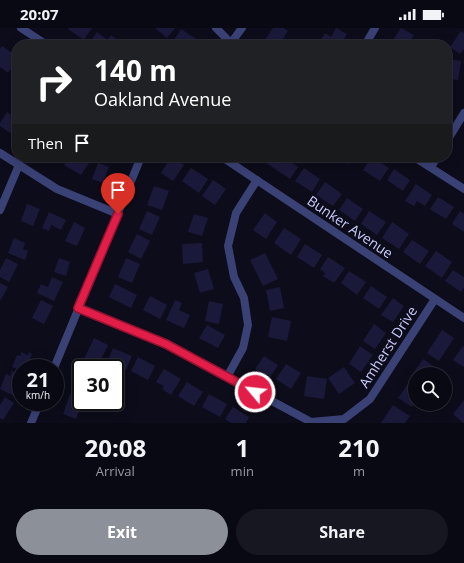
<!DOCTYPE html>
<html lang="en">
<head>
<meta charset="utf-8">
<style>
  :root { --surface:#090914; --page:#171722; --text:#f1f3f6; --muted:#999aa0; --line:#292a34; --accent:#8c9099 }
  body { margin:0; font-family:"Open Sans",sans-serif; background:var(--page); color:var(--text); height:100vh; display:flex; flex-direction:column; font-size:15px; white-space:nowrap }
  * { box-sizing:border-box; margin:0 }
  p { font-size:13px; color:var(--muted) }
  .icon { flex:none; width:22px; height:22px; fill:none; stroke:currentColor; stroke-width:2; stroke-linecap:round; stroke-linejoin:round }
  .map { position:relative; height:395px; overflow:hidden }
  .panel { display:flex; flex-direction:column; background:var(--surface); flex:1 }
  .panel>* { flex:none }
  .guide { position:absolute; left:12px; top:12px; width:440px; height:122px; border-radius:16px; box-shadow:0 4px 16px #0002,0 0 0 1px var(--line); background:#202124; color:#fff; overflow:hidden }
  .tools { position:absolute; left:408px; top:339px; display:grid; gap:8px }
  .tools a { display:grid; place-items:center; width:44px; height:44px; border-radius:50%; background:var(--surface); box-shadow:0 4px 16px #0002,0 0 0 1px var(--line); font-size:20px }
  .speed { position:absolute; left:12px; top:331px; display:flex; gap:8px; font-size:20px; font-weight:700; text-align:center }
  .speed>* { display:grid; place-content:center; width:52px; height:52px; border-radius:50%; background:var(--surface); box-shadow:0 4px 16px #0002,0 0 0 1px var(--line); line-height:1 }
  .speed small { font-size:10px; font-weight:400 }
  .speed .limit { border:2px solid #111; border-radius:6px; background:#fff; color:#111 }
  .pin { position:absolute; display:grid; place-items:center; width:34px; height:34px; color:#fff; margin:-41px -17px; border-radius:50% 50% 50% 0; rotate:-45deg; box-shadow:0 0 4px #0007 }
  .pin .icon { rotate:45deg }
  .me { position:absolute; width:44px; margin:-22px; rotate:298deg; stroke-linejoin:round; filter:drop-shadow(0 0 3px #0008) }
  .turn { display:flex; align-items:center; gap:14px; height:84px; padding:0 16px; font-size:18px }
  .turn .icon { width:52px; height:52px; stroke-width:2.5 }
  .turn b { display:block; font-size:28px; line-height:34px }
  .then { display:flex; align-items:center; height:38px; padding:0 16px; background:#0003; gap:8px; font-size:15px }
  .eta { display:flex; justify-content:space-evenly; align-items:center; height:68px; text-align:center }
  .eta b { font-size:24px; font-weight:700; line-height:28px }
  .primary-button { display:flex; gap:8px; margin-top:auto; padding:8px 16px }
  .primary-button a { flex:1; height:46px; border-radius:24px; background:var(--accent); color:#fff; font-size:16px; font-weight:700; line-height:46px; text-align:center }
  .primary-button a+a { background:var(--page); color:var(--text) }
  .status { display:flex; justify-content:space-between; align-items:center; height:28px; padding:0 20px; background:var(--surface); direction:ltr }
  .status svg { height:11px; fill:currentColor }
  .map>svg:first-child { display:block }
</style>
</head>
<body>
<div class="status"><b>20:07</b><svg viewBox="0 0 49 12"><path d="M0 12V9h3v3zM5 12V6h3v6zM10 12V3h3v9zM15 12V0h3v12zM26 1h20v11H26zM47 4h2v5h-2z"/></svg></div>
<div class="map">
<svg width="464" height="395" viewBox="0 0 464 395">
  <rect width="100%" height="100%" fill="#0c0c1a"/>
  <!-- building -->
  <g fill="#1b1939">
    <path d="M69,0H92L84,12L68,1Z"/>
    <path d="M155,0H175L167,10Z"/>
    <path d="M273,0H284L288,3L279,17H263L262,16Z"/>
    <path d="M336,0L347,6L341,17H327L320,13L325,5L331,9Z"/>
    <path d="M401,0L414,7L407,17H394L391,15Z"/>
    <path d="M181,1L198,12L195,17H175L172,15Z"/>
    <path d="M461,3L464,5V21L460,26L450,19Z"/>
    <path d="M97,4L108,12L111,7L116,11L112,17H91L89,16Z"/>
    <path d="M2,18L17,28V32L8,45L0,39V21Z"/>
    <path d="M447,31L461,33L458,52L447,50Z"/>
    <path d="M7,84L17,91V105L15,108L0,98V95Z"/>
    <path d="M48,129H61L57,135Z"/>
    <path d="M69,129H85L91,132L81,147L64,137Z"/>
    <path d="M171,129L184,137L173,153L161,145Z"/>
    <path d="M268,129H284L298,139L290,151L265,134Z"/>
    <path d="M338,129H362L358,135L352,131L348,136Z"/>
    <path d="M372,129L389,140L380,153L363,142Z"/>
    <path d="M98,135L109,139L103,155L92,151Z"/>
    <path d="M191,140L208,151L199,165L182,153Z"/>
    <path d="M304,140L320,151L312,164L295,153Z"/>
    <path d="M394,141L410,152L403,163L387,152Z"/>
    <path d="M213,152L226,161L215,177L202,168Z"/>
    <path d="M325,154L342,166L333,178L316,167Z"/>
    <path d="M416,156L432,167L425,178L417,173L414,178L405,173Z"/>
    <path d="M154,158L169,163L162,182L147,177Z"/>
    <path d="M438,169L454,179L446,191L430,181Z"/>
    <path d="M347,170L363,181L355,193L339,182Z"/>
    <path d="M27,176L40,181L33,198L21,193Z"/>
    <path d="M147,183L160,189L152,207L139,201Z"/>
    <path d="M369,183L386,194L377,207L361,196Z"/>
    <path d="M460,183L464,186V204L452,196Z"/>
    <path d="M49,184L66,192L61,202L51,197L49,203L42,200Z"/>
    <path d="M265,185L277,194L266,211L253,202Z"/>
    <path d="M194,186L208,190L202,208L188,204Z"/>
    <path d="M74,194L85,200L77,218L65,213Z"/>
    <path d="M392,194L409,206L399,221L382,210Z"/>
    <path d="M284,200L301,211L291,227L274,215Z"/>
    <path d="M137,206L150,213L141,231L128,224Z"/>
    <path d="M14,210L25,215L23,221L28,223L25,232L8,225Z"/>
    <path d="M412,212L429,223L420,236L403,224Z"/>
    <path d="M202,215L203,234L183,236L182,216Z"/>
    <path d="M305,216L322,227L314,240L297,229Z"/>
    <path d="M436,223L452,234L442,250L425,238Z"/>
    <path d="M265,225L278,251L263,258L250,232Z"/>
    <path d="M328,229L345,240L334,255L323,248L325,245L320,241Z"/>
    <path d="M6,230L18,236L9,254L0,249V242Z"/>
    <path d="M59,230L70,234L66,248L54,244Z"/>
    <path d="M126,230L140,236L132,255L118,249Z"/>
    <path d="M208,241L214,261L200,265L194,245Z"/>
    <path d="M453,242L464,249V259L461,264L445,253Z"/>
    <path d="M349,243L366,254L357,267L341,255Z"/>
    <path d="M52,249L63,254L54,273L37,265L41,256L48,259Z"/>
    <path d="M0,255L8,259L0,273Z"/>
    <path d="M115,256L137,267L131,280L109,269Z"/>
    <path d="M371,258L387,269L379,281L363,270Z"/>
    <path d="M280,259L284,280L270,283L266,262Z"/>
    <path d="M150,268L167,277L160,291L143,282Z"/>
    <path d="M393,270L404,278L393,294L381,287Z"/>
    <path d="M41,272L53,278L44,296L32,290Z"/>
    <path d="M175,272L182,275L179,282L190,287L184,300L166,292Z"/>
    <path d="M209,273L223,276L219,296L205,293Z"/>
    <path d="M272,289L291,293L287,313L268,309Z"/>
    <path d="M374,296L386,305L375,321L363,313Z"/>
    <path d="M207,297L225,307L218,320L199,310Z"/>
    <path d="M442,302L454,310L439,333L427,325Z"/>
    <path d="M94,310L108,317L97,339L83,333Z"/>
    <path d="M360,318L373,327L361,344L349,336Z"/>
    <path d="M463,318L464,319V339L453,332Z"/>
    <path d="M113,320L132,328L126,342L119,339L115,348V340H105Z"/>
    <path d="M21,324L28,327L29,324L32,326L27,340H21V342L12,339L17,327L20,328Z"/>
    <path d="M264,328L278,337L269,351L255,341Z"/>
    <path d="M138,329L155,338L148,352L131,343Z"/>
    <path d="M423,331L435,339L430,346H415V351L411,348Z"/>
    <path d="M286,336L301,345L291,361L276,351Z"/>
    <path d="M344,339L355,355L339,366L328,350Z"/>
    <path d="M164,341L181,351L171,367L162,361L164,358L156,354Z"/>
    <path d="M81,342V366L72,362Z"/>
    <path d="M12,343L21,348V354L14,368L0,361L6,346L10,348Z"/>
    <path d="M307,348L327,351L324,371L304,368Z"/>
    <path d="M410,353L415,357V374L412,379L398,370Z"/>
    <path d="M187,354L203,364L194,378L178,368Z"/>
    <path d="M70,366L81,371V374H82L76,391L63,386Z"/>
    <path d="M209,366L227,376L220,389L202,379Z"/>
    <path d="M5,369L14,375L3,392L0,390V377Z"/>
    <path d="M464,372V395H463L453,386Z"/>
    <path d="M393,377L410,388L405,395H381Z"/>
    <path d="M233,379L249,389L246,395H231L225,391Z"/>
  </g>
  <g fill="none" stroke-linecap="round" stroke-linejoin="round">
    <!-- street -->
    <g stroke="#3a4175" stroke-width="8">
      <path d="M21,0L47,17"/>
      <path d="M216,0L233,17"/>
      <path d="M231,15L242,0"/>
      <path d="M365,17L375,0"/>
      <path d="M447,113L464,85"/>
      <path d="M0,125L57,161L118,186"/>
      <path d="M222,129L464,290"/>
      <path d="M414,129L464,161"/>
      <path d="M431,139L437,129"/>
      <path d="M0,182L19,137"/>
      <path d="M78,280L166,316L311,394L344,391L370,371L435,271"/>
      <path d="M54,340L141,129"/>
      <path d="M227,349L243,320L248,297L244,270L234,249L228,218L236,185L257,152"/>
      <path d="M31,395L40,374"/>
    </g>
  </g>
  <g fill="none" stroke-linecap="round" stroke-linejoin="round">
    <defs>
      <path id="route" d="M118,186L78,280L166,316L255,364"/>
    </defs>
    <!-- route casing -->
    <use href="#route" stroke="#92132f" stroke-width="10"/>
    <!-- route -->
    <use href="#route" stroke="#e11d48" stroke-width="7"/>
  </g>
  <g text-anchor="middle" stroke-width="4" stroke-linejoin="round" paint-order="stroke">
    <!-- street labels -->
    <g font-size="14" fill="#c9cbfb" stroke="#0c0c1a">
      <text transform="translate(350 199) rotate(34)" y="5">Bunker Avenue</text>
      <text transform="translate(388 319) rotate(-57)" y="5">Amherst Drive</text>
    </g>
  </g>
</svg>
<div class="tools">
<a><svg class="icon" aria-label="search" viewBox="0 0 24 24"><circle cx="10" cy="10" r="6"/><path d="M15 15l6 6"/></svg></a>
</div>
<div class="speed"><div>21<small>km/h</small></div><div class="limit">30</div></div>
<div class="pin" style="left:118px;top:186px;background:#d93025"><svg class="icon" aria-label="arrive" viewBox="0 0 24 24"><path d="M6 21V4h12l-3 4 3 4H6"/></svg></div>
<svg class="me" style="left:255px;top:364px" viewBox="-20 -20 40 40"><circle r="17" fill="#e11d48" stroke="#fff" stroke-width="3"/><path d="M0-11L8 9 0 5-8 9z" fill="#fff"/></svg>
<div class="guide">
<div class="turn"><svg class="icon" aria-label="right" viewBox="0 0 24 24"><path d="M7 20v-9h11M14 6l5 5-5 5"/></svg><div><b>140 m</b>Oakland Avenue</div></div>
<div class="then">Then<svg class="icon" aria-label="arrive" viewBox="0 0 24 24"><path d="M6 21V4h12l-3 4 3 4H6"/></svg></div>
</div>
</div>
<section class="panel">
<div class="eta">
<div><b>20:08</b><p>Arrival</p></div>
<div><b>1</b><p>min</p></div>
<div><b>210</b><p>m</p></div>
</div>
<div class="primary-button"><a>Exit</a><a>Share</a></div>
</section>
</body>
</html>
